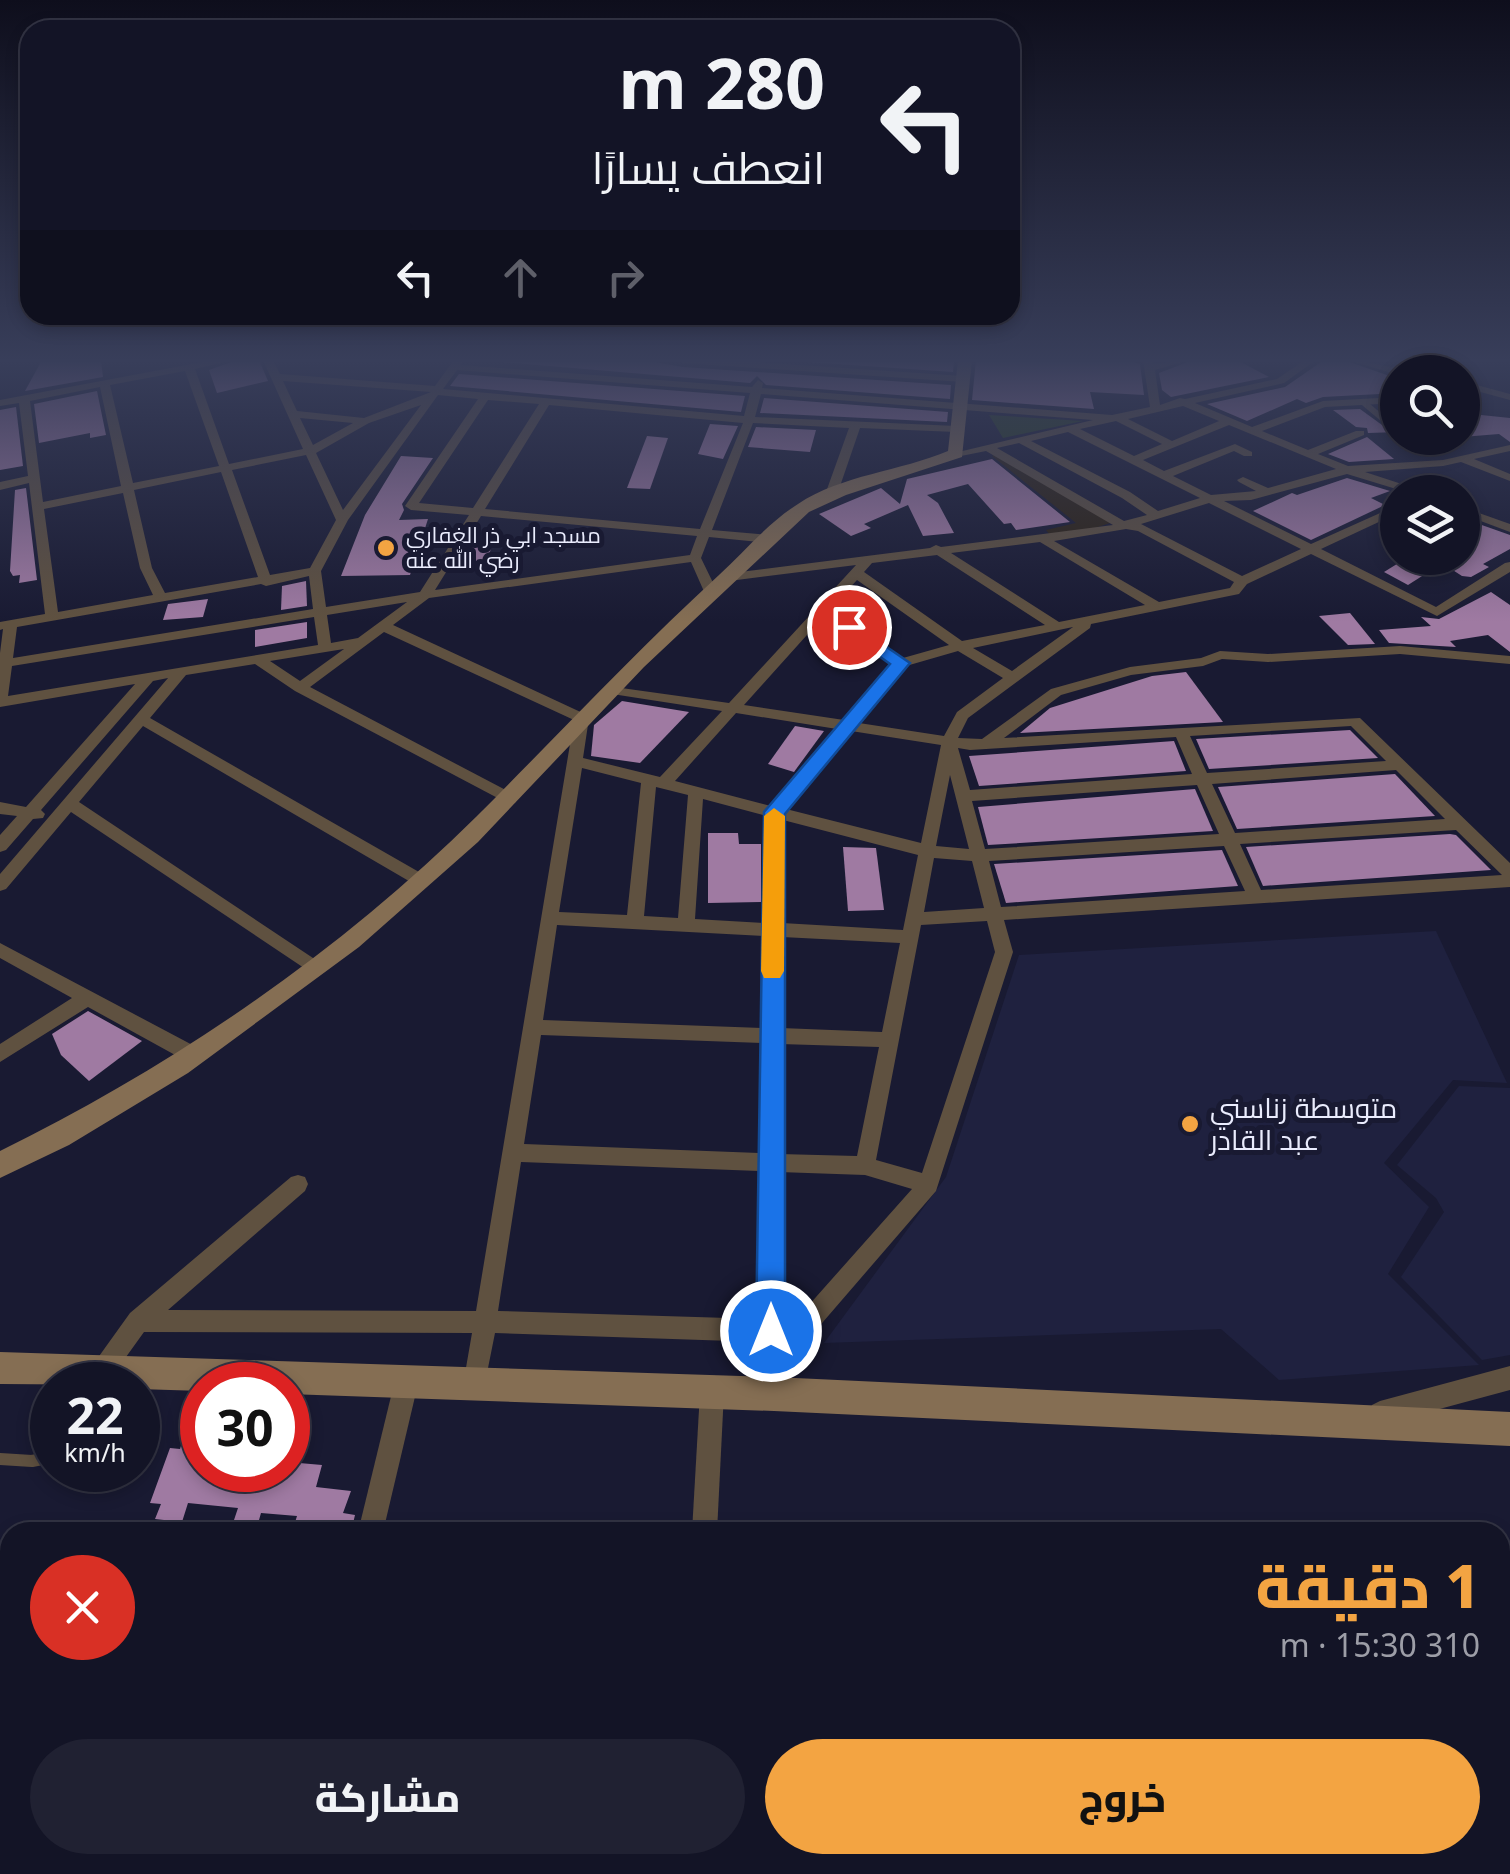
<!DOCTYPE html>
<html lang="ar">
<head>
<meta charset="utf-8">
<style>
  :root { --surface:#131426; --page:#202132; --text:#f1f3f6; --muted:#9d9ea7; --line:#323343; --accent:#f3a442 }
  body { margin:0; font-family:"Noto Sans",Cairo,sans-serif; background:var(--page); color:var(--text); direction:rtl; height:100vh; display:flex; flex-direction:column; font-size:38px; white-space:nowrap }
  * { box-sizing:border-box; margin:0 }
  p { font-size:32px; color:var(--muted) }
  .icon { flex:none; width:55px; height:55px; fill:none; stroke:currentColor; stroke-width:2; stroke-linecap:round; stroke-linejoin:round }
  .map { position:relative; flex:1; overflow:hidden; direction:ltr }
  .drawer { position:absolute; left:0px; top:1522px; width:1510px; height:352px; display:flex; flex-direction:column; background:var(--surface); border-radius:30px 30px 0 0; box-shadow:0 5px 15px #0003,0 0 0 2px var(--line); direction:rtl }
  .drawer>* { flex:none }
  .hud { position:absolute; left:20px; top:20px; width:1000px; height:305px; border-radius:30px; box-shadow:0 5px 15px #0003,0 0 0 2px var(--line); direction:rtl; background:#131426; color:var(--text); overflow:hidden }
  .buttons { position:absolute; left:1380px; top:355px; display:grid; gap:20px }
  .buttons a { display:grid; place-items:center; width:100px; height:100px; border-radius:50%; background:var(--surface); box-shadow:0 5px 15px #0003,0 0 0 2px var(--line); font-size:50px }
  .speed { position:absolute; left:30px; top:1362px; display:flex; gap:20px; font-size:50px; font-weight:700; text-align:center }
  .speed>* { display:grid; place-content:center; width:130px; height:130px; border-radius:50%; background:var(--surface); box-shadow:0 5px 15px #0003,0 0 0 2px var(--line); line-height:1 }
  .speed small { font-size:25px; font-weight:400 }
  .speed .limit { border:15px solid #d22; background:#fff; color:#111 }
  .pin { position:absolute; display:grid; place-items:center; width:85px; height:85px; color:#fff; margin:-42px; border:5px solid #fff; border-radius:50%; box-shadow:0 2px 10px #0007 }
  .me { position:absolute; width:110px; margin:-55px; rotate:0deg; stroke-linejoin:round; filter:drop-shadow(0 0 8px #0008) }
  .turn { display:flex; align-items:center; gap:35px; height:210px; padding:0 30px; font-size:45px }
  .turn .icon { width:130px; height:130px; stroke-width:2.5 }
  .turn b { display:block; font-size:70px; line-height:85px }
  .lanes { display:flex; align-items:center; height:95px; padding:0 30px; background:#0003; justify-content:center; gap:50px; direction:ltr }
  .lanes .off { opacity:.35 }
  .round { display:grid; place-items:center; flex:none; width:105px; height:105px; border-radius:52px; background:var(--page) }
  .summary { display:flex; align-items:center; justify-content:space-between; height:170px; padding:0 30px }
  h1 { font-size:60px; font-weight:800; line-height:75px; color:var(--accent) }
  .action { display:flex; gap:20px; margin-top:auto; padding:20px 30px }
  .action a { flex:1; height:115px; border-radius:60px; background:var(--accent); color:#111; font-size:40px; font-weight:800; line-height:115px; text-align:center }
  .action a+a { background:var(--page); color:var(--text) }
  .map>svg:first-child { display:block }
</style>
</head>
<body>
<div class="map">
<svg width="1510" height="1874" viewBox="0 0 1510 1874">
  <rect width="100%" height="100%" fill="#191a32"/>
  <!-- commercial -->
  <path fill="#2d2213" d="M996,454L1113,522L1089,530L1050,535L1046,530L1076,523L992,456Z"/>
  <!-- built -->
  <g fill="#1f213f">
    <path d="M1436,931L1507,1083L1453,1080L1384,1163L1429,1207L1388,1274L1479,1365L1279,1380L1221,1329L824,1343L946,1177L1019,955Z"/>
    <path d="M1459,1086L1510,1088V1355L1482,1360L1401,1277L1444,1212L1436,1198L1397,1165Z"/>
  </g>
  <!-- green -->
  <path fill="#293f1f" d="M989,415L1083,421L1003,438Z"/>
  <!-- building -->
  <g fill="#9f7aa2">
    <path d="M42,360H101L103,377L25,391Z"/>
    <path d="M237,360H259L268,381L217,393L209,370Z"/>
    <path d="M477,360H643L683,367L951,385L950,399L766,385L757,376L750,383Z"/>
    <path d="M778,360H954L953,372Z"/>
    <path d="M976,360H1127L1140,364L1144,395L1090,392L1094,409L972,400Z"/>
    <path d="M1193,360H1237L1269,377L1171,397L1162,390L1159,373Z"/>
    <path d="M1324,360H1344L1398,379V393L1323,397L1306,403L1297,399L1247,421L1207,404L1285,387Z"/>
    <path d="M459,374L745,396L741,412L450,386Z"/>
    <path d="M97,391L106,435L90,438V433L39,443L34,404Z"/>
    <path d="M764,398L948,412L947,422L760,413Z"/>
    <path d="M16,407L23,466L0,470V410Z"/>
    <path d="M1389,407L1391,409L1385,410L1398,420V432L1368,433L1367,428L1356,427L1333,410L1360,409L1382,425L1389,418L1380,408Z"/>
    <path d="M1462,413L1510,418V442L1499,434L1462,437Z"/>
    <path d="M710,424L738,426L723,459L698,454Z"/>
    <path d="M756,427L816,430L810,452L748,447Z"/>
    <path d="M647,436L668,438L650,489L627,488Z"/>
    <path d="M1367,437L1394,459L1349,462L1328,454Z"/>
    <path d="M401,456L433,458L402,504L404,510L399,520L428,519L410,575L341,576L365,515Z"/>
    <path d="M992,459L1070,522L1016,530L1011,523L1004,524L968,484L927,495L938,503L954,533L923,536L908,505L864,524L871,528L851,536L819,514L881,488L900,504L907,479Z"/>
    <path d="M1347,478L1390,491L1371,498L1385,505L1311,540L1253,511L1292,493L1297,495Z"/>
    <path d="M26,488L37,580L19,583L20,575L13,576L10,571L15,490Z"/>
    <path d="M1462,518L1510,535V549L1483,564L1489,567L1471,577L1462,576L1434,558H1462Z"/>
    <path d="M472,543H493L484,569H463Z"/>
    <path d="M1405,559L1430,571L1408,585L1384,572Z"/>
    <path d="M306,581L307,606L281,610L282,586Z"/>
    <path d="M1491,592L1510,605V652L1488,635L1450,641L1456,647L1389,643L1379,630L1431,626L1421,617L1439,619Z"/>
    <path d="M208,599L203,617L163,620L168,604Z"/>
    <path d="M1350,613L1375,644L1348,645L1319,616Z"/>
    <path d="M307,622V638L255,647V630Z"/>
    <path d="M1186,672L1223,722L1020,733L1050,708L1152,676Z"/>
    <path d="M622,701L689,712L640,763L591,756L594,725Z"/>
    <path d="M795,726L824,731L794,772L768,764Z"/>
    <path d="M1350,730L1378,758L1209,769L1196,739Z"/>
    <path d="M1174,741L1186,771L979,786L969,756Z"/>
    <path d="M1395,774L1435,816L1237,829L1218,787Z"/>
    <path d="M1195,789L1213,831L988,845L978,807Z"/>
    <path d="M708,833H738L739,844H761V902L708,903Z"/>
    <path d="M1450,834L1456,835L1491,870L1263,886L1246,847Z"/>
    <path d="M843,847L876,848L884,910L848,911Z"/>
    <path d="M1222,850L1238,886L1006,903L994,864Z"/>
    <path d="M88,1011L142,1041L89,1081L61,1055L52,1034Z"/>
    <path d="M184,1436L202,1438V1470H288V1462L322,1465L316,1487L351,1491L343,1513L355,1515L351,1532H292L297,1516L261,1513L257,1527L232,1526L238,1508L188,1503L182,1522L155,1519L161,1504L150,1503L170,1448L180,1449Z"/>
  </g>
  <g fill="none" stroke-linecap="round" stroke-linejoin="round">
    <!-- lane-far1 -->
    <path stroke="#5f5140" stroke-width="6" d="M1363,402L1382,418"/>
    <!-- lane -->
    <path stroke="#5f5140" stroke-width="12" d="M0,1459L32,1461L52,1457"/>
    <!-- street -->
    <g fill="#5f5140" fill-rule="evenodd">
      <path d="M213,360H233L195,369L229,464L303,449L263,360H273L280,374L435,386L454,360H464L461,365L752,387L758,380L763,383L762,388L1112,415L1150,407L1143,360H1153L1154,364L1189,360L1155,370L1160,405L1180,398L1185,399L1277,379L1305,360H1316L1284,383L1195,403L1252,427L1323,401L1398,397V403L1325,407L1262,431L1308,450L1356,431H1364V435L1318,454L1348,466L1443,460L1510,445V451L1474,459L1510,474V481L1461,462L1443,466L1365,472L1420,490L1422,492H1406L1347,474L1251,500L1224,501L1311,544L1398,505V513L1321,549L1436,607L1505,563L1510,562V572L1437,616L1311,554L1247,584L1239,594L1091,624L1090,628L968,718L958,738L982,739L1051,689L1130,667L1201,658L1220,651L1268,654L1400,646L1510,656V664L1400,654L1268,662L1222,659L1203,666L1131,675L1061,695L1004,738L1360,718L1510,863V887L1004,920L1013,952L936,1191L785,1366L786,1394L782,1402L774,1406L766,1402L762,1394V1342L495,1333L483,1393L475,1397L467,1393L463,1385L472,1333L144,1332L108,1382L101,1385L92,1382L88,1374L92,1366L130,1313L291,1177L298,1175L305,1177L308,1184L305,1191L168,1310L476,1311L574,720L384,632L310,687L515,795L517,799L515,803L509,804L295,691L255,664L186,675L150,718L426,876L428,880L426,884H414L143,726L79,802L319,962L322,967L319,972L313,974L71,812L6,889L0,891V874L168,678L153,681L41,810L45,814L43,818L33,819L6,850L0,852V835L17,816L0,814V802L26,807L135,684L0,707V653L3,629L0,630V622L45,614L29,483L0,490V482L28,476L19,403L0,406V400ZM457,370L750,393L744,416L443,389ZM185,371L219,466L133,483L110,385ZM283,381L431,392L364,418L297,411ZM100,387L121,486L43,502L30,401ZM761,394L1093,420L950,454L956,457L986,451L1113,525L941,547L936,545L930,548L724,574V580L729,581L856,565L729,703L607,686L605,689L612,694L722,711L660,777L583,758L589,718L587,715L393,625L429,598L691,562L706,596H716L718,593L701,558L709,537L769,543L775,539L769,535L712,530L753,423L849,428L826,492L832,496L838,492L860,428L956,432L961,429L956,426L755,417ZM438,395L478,399L405,506L411,510L469,515L420,592L326,607L321,571L348,520ZM488,400L539,404L473,508L419,503ZM421,405L343,510L316,453L369,423ZM549,405L743,423L700,529L485,509ZM1183,406L1219,421L1172,441L1128,419ZM300,418L353,423L313,445ZM1116,421L1162,444L1134,456L1080,429ZM1229,425L1336,469L1268,488L1243,477L1237,480L1239,482L1256,491L1211,495L1173,476L1234,451L1244,456H1252V452L1235,444L1164,471L1143,460ZM1068,432L1200,498L1158,511L1130,492L1031,441ZM1019,443L1122,498L1147,515L1124,521L997,448ZM306,455L336,520L310,568L270,575L232,470ZM221,472L258,577L165,593L152,568L134,490ZM123,493L140,568L153,595L58,612L44,509ZM1209,503L1301,549L1242,576L1141,524ZM481,516L697,536L690,555L435,590ZM1126,529L1138,531L1234,582L1230,588L1159,602L1054,541ZM1040,542L1145,605L1059,622L951,553ZM937,555L1045,625L962,641L864,572L872,563ZM309,576L313,609L13,658L17,627L261,584L266,586ZM857,580L949,645L903,658L831,608ZM407,602L358,638L331,643L327,615ZM824,616L893,664L844,720L744,705ZM314,617L318,645L8,696L12,666ZM1073,627L1012,671L973,648ZM344,649L300,681L270,661ZM958,651L1003,678L957,712L944,736L859,723L906,666ZM736,713L837,729L771,806L675,781ZM1351,726L1386,761L1207,773L1190,736ZM851,731L941,745L921,843L786,809ZM1176,737L1192,774L970,790L958,748L970,750ZM582,768L641,783L627,915L559,912ZM1396,770L1445,819L1235,833L1212,784ZM950,775L969,849L936,846ZM1197,785L1219,834L985,849L972,801ZM656,787L688,795L678,918L644,916ZM703,799L767,816L764,923L695,919ZM783,820L918,855L903,930L782,923ZM1456,830L1502,875L1261,890L1240,844ZM1224,846L1245,891L1001,907L989,861ZM934,858L972,861L984,908L924,912ZM987,921L995,952L922,1173L876,1160L921,925ZM557,925L764,936L762,1028L543,1020ZM782,937L900,943L882,1032L781,1028ZM541,1035L762,1043L759,1153L524,1144ZM780,1044L879,1047L857,1156L779,1154ZM521,1162L759,1171L761,1319L498,1311ZM779,1172L865,1175L912,1189L784,1333Z"/>
      <path d="M678,360H725L963,376L968,379L963,382L683,363Z"/>
      <path d="M1348,360C1366,360 1382,367 1399,368C1416,369 1433,360 1450,360L1398,375Z"/>
      <path d="M1462,381L1510,394V400L1462,387Z"/>
      <path d="M1462,507L1510,524V532L1462,514Z"/>
      <path d="M0,943L200,1049L203,1055L200,1061L193,1063L186,1061L88,1007L0,1062V1044L72,998L0,958Z"/>
      <path d="M1510,1366V1390L1380,1425L1372,1421L1368,1413L1372,1405L1380,1401Z"/>
      <path d="M406,1372L414,1376L418,1384L383,1532H358L394,1384L398,1376Z"/>
      <path d="M712,1380L720,1384L724,1392L717,1532H692L700,1392L704,1384Z"/>
      <path d="M42,1865H72L69,1874H39Z"/>
      <path d="M275,1865H305L303,1874H273Z"/>
      <path d="M670,1865H700L699,1874H669Z"/>
    </g>
    <!-- secondary -->
    <g fill="#856e53" fill-rule="evenodd">
      <path d="M958,360H972L962,457L846,495L809,512L644,667L478,842L359,947L188,1073L69,1145L0,1178V1151C173,1066 340,952 477,816C558,735 635,652 719,575C744,552 769,522 798,504C841,475 901,471 948,451Z"/>
      <path d="M0,1352L774,1377L1510,1412V1446L774,1411L288,1394V1385H202V1391L138,1389V1385L0,1384Z"/>
    </g>
  </g>
  <!-- sky -->
  <linearGradient id="sky" x2="0" y2="1"><stop stop-color="#0e0e1c"/><stop offset="0.58" stop-color="#383e5a"/><stop offset="1" stop-color="#383e5a" stop-opacity="0"/></linearGradient>
  <rect width="1510" height="622" fill="url(#sky)"/>
  <!-- route -->
  <path fill="#1a73e8" stroke="#114b97" stroke-width="2.5" d="M849,621L910,663L785,814V1331L781,1341L771,1346L760,1341L756,1331L764,812L890,664L843,630V623Z"/>
  <!-- slow -->
  <path fill="#f59e0b" d="M774,808L785,816L784,971L780,978H764L761,971L764,816Z"/>
  <!-- markers -->
  <g fill="#f3a442" stroke="#191a32" stroke-width="4">
    <circle cx="386" cy="548" r="10"/>
    <circle cx="1190" cy="1124" r="10"/>
  </g>
  <g text-anchor="middle" stroke-width="10" stroke-linejoin="round" paint-order="stroke">
    <!-- far-poi labels -->
    <g font-size="22" fill="#eaecfd" stroke="#191a32" text-anchor="start">
      <text x="406" y="543">مسجد ابي ذر الغفاري<tspan x="406" dy="25">رضي الله عنه</tspan></text>
    </g>
    <!-- poi labels -->
    <g font-size="28" fill="#eaecfd" stroke="#191a32" text-anchor="start">
      <text x="1210" y="1118">متوسطة زناسني<tspan x="1210" dy="32">عبد القادر</tspan></text>
    </g>
  </g>
</svg>
<div class="buttons">
<a><svg class="icon" aria-label="search" viewBox="0 0 24 24"><circle cx="10" cy="10" r="6"/><path d="M15 15l6 6"/></svg></a>
<a><svg class="icon" aria-label="layers" viewBox="0 0 24 24"><path d="M12 4l9 5-9 5-9-5zM3 14l9 5 9-5"/></svg></a>
</div>
<div class="speed"><div>22<small>km/h</small></div><div class="limit">30</div></div>
<div class="pin" style="left:849px;top:627px;background:#d93025"><svg class="icon" aria-label="arrive" viewBox="0 0 24 24"><path d="M6 21V4h12l-3 4 3 4H6"/></svg></div>
<svg class="me" style="left:771px;top:1331px" viewBox="-20 -20 40 40"><circle r="17" fill="#1a73e8" stroke="#fff" stroke-width="3"/><path d="M0-11L8 9 0 5-8 9z" fill="#fff"/></svg>
<div class="hud">
<div class="turn"><svg class="icon" aria-label="left" viewBox="0 0 24 24"><path d="M17 20v-9H6M10 6l-5 5 5 5"/></svg><div><b>280 m</b>انعطف يسارًا</div></div>
<div class="lanes"><svg class="icon" aria-label="left" viewBox="0 0 24 24"><path d="M17 20v-9H6M10 6l-5 5 5 5"/></svg><svg class="icon off" aria-label="ahead" viewBox="0 0 24 24"><path d="M12 20V5M6 11l6-6 6 6"/></svg><svg class="icon off" aria-label="right" viewBox="0 0 24 24"><path d="M7 20v-9h11M14 6l5 5-5 5"/></svg></div>
</div>
<section class="drawer">
<div class="summary"><div><h1>1 دقيقة</h1><p>310 m · 15:30</p></div><a class="round" style="background:#d93025;color:#fff"><svg class="icon" aria-label="close" viewBox="0 0 24 24"><path d="M6 6l12 12M18 6L6 18"/></svg></a></div>
<div class="action"><a>خروج</a><a>مشاركة</a></div>
</section>
</div>
</body>
</html>
